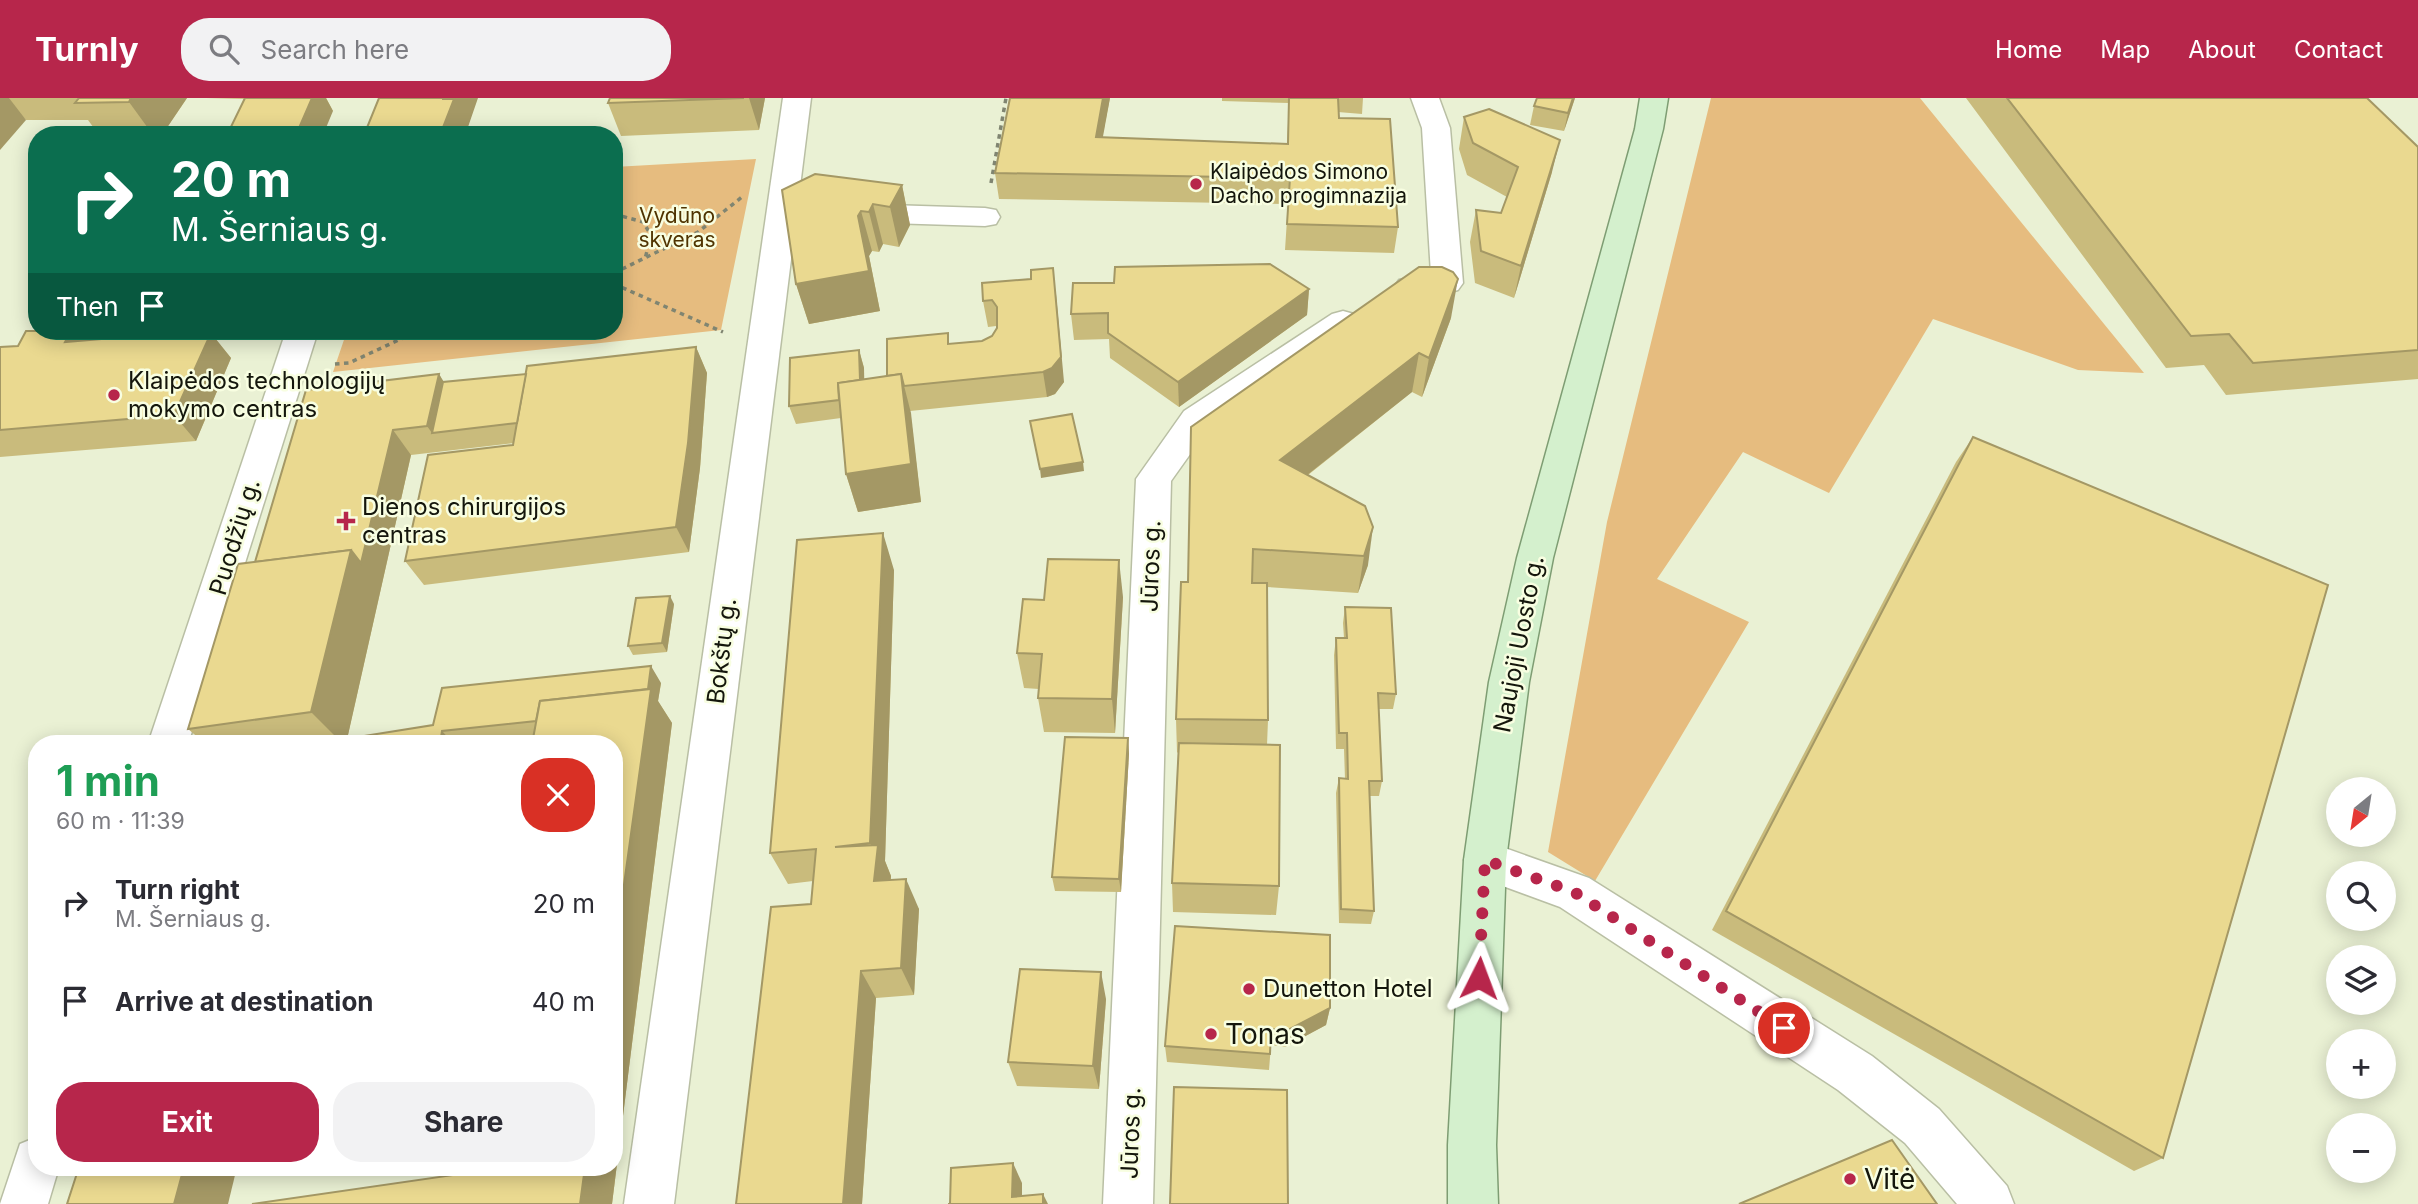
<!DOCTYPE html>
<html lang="en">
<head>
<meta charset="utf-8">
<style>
  :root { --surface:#fff; --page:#f2f2f3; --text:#2b2b33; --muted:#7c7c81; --accent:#b7264b }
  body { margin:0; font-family:Inter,sans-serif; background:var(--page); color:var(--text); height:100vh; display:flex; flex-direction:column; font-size:26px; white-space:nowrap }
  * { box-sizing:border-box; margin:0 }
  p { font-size:23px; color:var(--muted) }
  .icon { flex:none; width:38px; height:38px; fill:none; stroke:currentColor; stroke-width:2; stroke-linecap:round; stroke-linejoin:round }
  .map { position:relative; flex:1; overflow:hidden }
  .panel { position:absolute; left:28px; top:637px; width:595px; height:441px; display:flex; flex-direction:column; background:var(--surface); border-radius:28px; box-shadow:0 4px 18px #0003 }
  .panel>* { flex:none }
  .hud { position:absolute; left:28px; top:28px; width:595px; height:214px; border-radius:28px; box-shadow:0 4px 18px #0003; background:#0b6e4f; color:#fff; overflow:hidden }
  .needle { width:46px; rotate:210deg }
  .fabs { position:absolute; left:2326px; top:679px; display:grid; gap:14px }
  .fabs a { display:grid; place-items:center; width:70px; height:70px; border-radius:50%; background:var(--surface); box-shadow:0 4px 18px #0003; font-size:35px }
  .pin { position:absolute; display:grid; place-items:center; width:60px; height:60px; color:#fff; margin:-30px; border:4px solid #fff; border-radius:50%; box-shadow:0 2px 7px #0007 }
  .me { position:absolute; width:77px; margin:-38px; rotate:3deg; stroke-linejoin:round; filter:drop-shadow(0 0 5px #0008) }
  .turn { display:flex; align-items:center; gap:24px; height:147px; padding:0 28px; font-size:32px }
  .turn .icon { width:91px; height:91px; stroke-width:2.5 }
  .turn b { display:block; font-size:49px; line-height:60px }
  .then { display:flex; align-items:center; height:66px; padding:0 28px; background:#0003; gap:14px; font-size:26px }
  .round { display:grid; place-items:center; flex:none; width:74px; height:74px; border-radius:28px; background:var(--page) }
  .summary { display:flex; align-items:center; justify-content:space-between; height:119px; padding:0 28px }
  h1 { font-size:42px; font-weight:700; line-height:52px; color:#1e9e55 }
  .primary-button { display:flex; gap:14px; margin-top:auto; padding:14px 28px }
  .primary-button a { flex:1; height:80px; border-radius:28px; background:var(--accent); color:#fff; font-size:28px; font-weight:700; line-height:80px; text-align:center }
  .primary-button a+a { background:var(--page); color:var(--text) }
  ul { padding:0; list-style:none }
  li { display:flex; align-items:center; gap:21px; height:98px; padding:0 28px }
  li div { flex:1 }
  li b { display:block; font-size:26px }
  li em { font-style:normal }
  header { display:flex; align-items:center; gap:42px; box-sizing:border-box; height:98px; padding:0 35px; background:var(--accent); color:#fff }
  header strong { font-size:33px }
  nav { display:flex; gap:38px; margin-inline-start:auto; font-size:24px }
  .search { width:490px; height:63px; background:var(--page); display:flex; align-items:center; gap:18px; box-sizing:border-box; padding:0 24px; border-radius:28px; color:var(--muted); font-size:26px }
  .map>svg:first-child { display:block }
</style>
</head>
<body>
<header>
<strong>Turnly</strong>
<div class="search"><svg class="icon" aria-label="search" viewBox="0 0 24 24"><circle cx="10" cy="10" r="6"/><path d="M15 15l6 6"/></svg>Search here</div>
<nav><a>Home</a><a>Map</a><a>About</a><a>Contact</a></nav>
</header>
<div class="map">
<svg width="2418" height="1106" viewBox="0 0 2418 1106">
  <rect width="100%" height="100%" fill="#eaf1d4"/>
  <!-- green -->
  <g fill="#e6bc7f">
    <path d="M1711,0H1920L2144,275L2078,272L1933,221L1829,395L1743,354L1657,481L1749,524L1595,783L1548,754L1607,424Z"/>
    <path d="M756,61L721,232L333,274L347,233H614V69Z"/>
  </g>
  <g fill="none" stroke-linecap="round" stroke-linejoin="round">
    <defs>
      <g id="minor">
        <path d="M783,0H811L674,1106H624Z"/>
        <path d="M1411,0H1439L1450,30L1463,185L1458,192C1440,197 1417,201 1399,196L1394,189L1399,182L1431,176L1422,30Z"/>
        <path d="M857,106L985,110L996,112L1000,119L996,126L985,128L857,124L847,122L842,115L847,108Z"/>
        <path d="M1343,213L1354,216L1359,224L1354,232L1208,331L1171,383L1153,1106H1103L1136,381L1184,313L1332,216Z"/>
        <path d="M286,233H318L188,646H148Z"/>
        <path d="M1485,743L1589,780L1872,958L1939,1011L2007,1088L2014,1106H1957L1905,1045L1838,992L1560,809L1470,776L1464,762L1470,748Z"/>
        <path d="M37,1039V1069H59L48,1106H0L20,1046Z"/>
      </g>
      <path id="major" d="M1640,0H1668L1663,31L1553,460L1529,584L1506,762L1496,1047L1498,1106H1448V1047L1464,762L1489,584L1517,460L1635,31Z"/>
    </defs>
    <!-- minor casing -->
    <use href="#minor" stroke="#b9bfa4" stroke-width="3"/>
    <!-- major casing -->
    <use href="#major" stroke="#7e9d73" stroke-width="3"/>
    <!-- path -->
    <g stroke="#808571" stroke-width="3.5" stroke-dasharray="4.5 4.5" stroke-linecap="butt">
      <path d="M991,85L1006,0"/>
      <path d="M614,116L643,124L651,137L645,161"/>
      <path d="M614,175L698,134L742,99"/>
      <path d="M614,186L723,234"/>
      <path d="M335,266L349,265L418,233"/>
    </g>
    <!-- minor -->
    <use href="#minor" fill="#fff" fill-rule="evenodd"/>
    <!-- major -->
    <use href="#major" fill="#d4f0cd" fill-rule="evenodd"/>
  </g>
  <!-- wall -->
  <g fill="#c9bb7c">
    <path d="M0,0H187L162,37H99L88,22H26Z"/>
    <path d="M206,0H326L333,13L244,1Z"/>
    <path d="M610,0H765L759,32L621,38L608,5Z"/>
    <path d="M1010,0H1110L1102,40L1287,46L1289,5L1222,3V0H1363L1362,16L1338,14L1339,20L1398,129L1394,155L1285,152L1288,106L999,101L995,75Z"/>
    <path d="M1575,0L1564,33L1530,27L1534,8Z"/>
    <path d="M1966,0H2367L2418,49V281L2226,297L2204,267L2166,270Z"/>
    <path d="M1464,19L1552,74L1514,200L1475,185L1470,144L1476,112L1501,115L1507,99L1467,77L1459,51Z"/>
    <path d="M902,87L910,127L899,149L883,146L879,154L872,153L869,158L880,213L809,226L796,186L782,92Z"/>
    <path d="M982,185L1064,284L1055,296L1047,299L910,313L921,404L858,414L846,376L841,320L796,326L789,308L859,252L864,270V281L887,278L982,243L992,238L997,229L996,228L988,229L983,203Z"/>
    <path d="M1309,191L1307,217L1179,309L1110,260L1109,241L1074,242L1071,216Z"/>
    <path d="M1451,220L1422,299L1412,294L1308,377L1365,408L1368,467L1358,495L1267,489L1268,622L1267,647L1279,788L1276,817L1173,814L1172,785L1178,655L1177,654L1176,621L1188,484Z"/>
    <path d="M37,233H75L83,242L101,241L105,233H241L239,237L214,239L231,260L196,343L0,359V249L18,248Z"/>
    <path d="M696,249L707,275L700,370L689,454L424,487L405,463L513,347L514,345L411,357L347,641L433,627L661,585L658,603L672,625L612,1106H252L614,1069L533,641L482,646H206L188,631L255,464L439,276L443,284L526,276Z"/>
    <path d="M1973,339L2163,1060L2134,1073L1712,832L1956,364Z"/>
    <path d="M894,472L885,763L891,778V782L919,811L914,897L876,900L862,1106H736L811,806L813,783L788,786L770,755Z"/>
    <path d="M1123,499L1115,635L1044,634L1038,600L1039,591L1024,590L1017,555L1044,502Z"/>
    <path d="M674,506L667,554L633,557L628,548Z"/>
    <path d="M1345,509L1396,596L1393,611H1378L1382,683L1379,698H1370L1374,813L1371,826L1339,825L1336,695L1339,680L1345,681L1344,651H1336L1334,557L1336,540H1344L1343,525Z"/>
    <path d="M1128,640L1129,656L1121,794L1055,793L1052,779Z"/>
    <path d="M1106,901L1099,991L1017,988L1008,964Z"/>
    <path d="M1330,910L1326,927L1285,949L1271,947L1269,972L1167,964L1165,948Z"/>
  </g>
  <!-- shaded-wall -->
  <g fill="#a49865">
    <path d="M0,0H9L26,22L0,52Z"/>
    <path d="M131,0H187L162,37H153L129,4Z"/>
    <path d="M312,0H326L333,13L323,37H296Z"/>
    <path d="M443,0H478L468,29L472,37H440Z"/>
    <path d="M749,0H765L759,32Z"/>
    <path d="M1103,0H1110L1098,66L1096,39Z"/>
    <path d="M1573,0H1575L1564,33L1568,15Z"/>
    <path d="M1560,42L1552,74L1514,200L1521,168Z"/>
    <path d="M902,87L910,127L899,149L890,109Z"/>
    <path d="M873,106L883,146L879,154L869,114Z"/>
    <path d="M861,113L872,153L869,158L880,213L809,226L796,186L858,118Z"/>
    <path d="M1458,181L1451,220L1422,299L1429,260Z"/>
    <path d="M1309,191L1307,217L1179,309L1178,284Z"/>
    <path d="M1056,196L1064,284L1055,296L1047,299L1043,274Z"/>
    <path d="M71,233H75L96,256L65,244Z"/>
    <path d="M170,233H194L199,240L168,238Z"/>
    <path d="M211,235L231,260L196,343L174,317Z"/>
    <path d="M696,249L707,275L700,370L689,454L676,429Z"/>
    <path d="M859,252L864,270L865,318L860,300Z"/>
    <path d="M1419,255L1412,294L1278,400L1280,362Z"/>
    <path d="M439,276L455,302L432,335L427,328Z"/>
    <path d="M901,276L911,315L921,404L858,414L846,376Z"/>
    <path d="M393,332L411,357L346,646H343L311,614L351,452Z"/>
    <path d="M1083,364L1084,373L1041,380L1040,371Z"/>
    <path d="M1373,429L1368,467L1358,495L1364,458Z"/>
    <path d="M883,435L894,472L885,763L891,778L888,812L874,783L877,759L870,745Z"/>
    <path d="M1119,462L1123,499L1115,635L1112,601Z"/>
    <path d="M670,498L674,506L667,554L662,545Z"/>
    <path d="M651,568L661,585L658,603L672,625L612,1106H580L585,1069H614V859Z"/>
    <path d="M442,633L454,646H440Z"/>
    <path d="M1128,640L1129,656L1121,794L1119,781Z"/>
    <path d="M906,781L919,811L914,897L901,870Z"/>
    <path d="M861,873L876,900L862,1106H843Z"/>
    <path d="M1101,874L1106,901L1099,991L1093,968Z"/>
    <path d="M1330,910L1326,927L1285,949L1288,932Z"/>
    <path d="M1013,1065L1022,1085V1106L1012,1099Z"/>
    <path d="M184,1069H237L228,1106H174Z"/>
    <path d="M1043,1096L1048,1106H1043Z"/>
  </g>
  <!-- building -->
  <g fill="#ead990" stroke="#a49865" stroke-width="2">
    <path d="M79,0H131L129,4L75,5Z"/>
    <path d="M245,0H312L296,37H227Z"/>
    <path d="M379,0H443V1H454L440,37H364Z"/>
    <path d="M610,0H744L608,5Z"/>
    <path d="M1010,0H1103L1096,39L1288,46L1289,0H1338L1339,20L1390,21L1398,129L1287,126L1290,80L995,75Z"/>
    <path d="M1537,0H1573L1568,15L1534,8Z"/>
    <path d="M2007,0H2367L2418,49V252L2253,265L2229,236L2191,238Z"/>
    <path d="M1489,11L1560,42L1521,168L1481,153L1476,112L1501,115L1518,69L1473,45L1464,19Z"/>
    <path d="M815,76L902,87L890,109L873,106L869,114L861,113L858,118L869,173L796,186L782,92Z"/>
    <path d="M1270,166L1309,191L1178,284L1108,235V215L1071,216L1073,185H1114L1115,169Z"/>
    <path d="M1419,169H1442L1453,174L1458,181L1429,260L1419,255L1280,362L1365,408L1373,429L1364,458L1253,451L1252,485H1267L1268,622L1176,621L1181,484H1188L1191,329Z"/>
    <path d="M1053,170L1061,259L1052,270L1043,274L904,288L901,276L887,278V241L948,235V246L982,243L992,238L997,230V209L992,202L983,203L982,185L1031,181V172Z"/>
    <path d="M26,233H71L65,244L101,241L105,233H170L168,238L211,235L174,317L0,332V249L18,248Z"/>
    <path d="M696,249L688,345L676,429L405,463L428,357L513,347L527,268Z"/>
    <path d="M859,252L860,282L838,285L839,302L789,308L790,260Z"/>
    <path d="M439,276L427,328L393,332L361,465L351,452L255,464L306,292Z"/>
    <path d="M526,276L517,325L432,335L443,284Z"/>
    <path d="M901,276L911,366L846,376L838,285Z"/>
    <path d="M1072,316L1083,364L1040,371L1030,323Z"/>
    <path d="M1973,339L2328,487L2163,1060L1726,813Z"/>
    <path d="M883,435L870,745L835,749L878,747L874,783L906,781L901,870L861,873L843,1106H736L771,809L811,806L816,751L770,755L797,442Z"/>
    <path d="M351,452L311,614L188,631L238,466Z"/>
    <path d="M1048,461L1119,462L1112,601L1038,600L1042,556L1017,555L1023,501L1044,502Z"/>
    <path d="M670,498L662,545L628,548L636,500Z"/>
    <path d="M1345,509L1391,510L1396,596L1378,595L1382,683H1369L1374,813L1341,811L1339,680L1348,681L1347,635H1339L1336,540H1347Z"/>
    <path d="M651,568L648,591L540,603L536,623L442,633L440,646H326V644L433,627L442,590Z"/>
    <path d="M651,591L614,859V646H532L540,603Z"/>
    <path d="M1065,639L1128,640L1119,781L1052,779Z"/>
    <path d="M1179,645L1280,647L1279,788L1172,785Z"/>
    <path d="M1175,828L1330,837V910L1288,932L1271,931L1270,956L1165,948Z"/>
    <path d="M1020,871L1101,874L1093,968L1008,964Z"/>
    <path d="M1174,989L1287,992L1288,1106H1170Z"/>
    <path d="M1892,1042L1937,1106H1739Z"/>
    <path d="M1013,1065L1012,1099L1043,1096V1106H948H950L951,1070Z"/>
    <path d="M79,1069H184L174,1106H67Z"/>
    <path d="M495,1069H585L580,1106H252L495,1071Z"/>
  </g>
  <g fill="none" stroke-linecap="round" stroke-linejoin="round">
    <!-- route -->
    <path stroke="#b7264b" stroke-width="12" stroke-dasharray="0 21.6" d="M1479,880L1485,762L1574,794L1784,930"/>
  </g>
  <!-- markers -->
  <g fill="#b7264b" stroke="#f8fee1" stroke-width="2.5">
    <circle cx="1196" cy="86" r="7"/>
    <circle cx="114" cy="297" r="7"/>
    <path d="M342.5 412.5h7v7h7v7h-7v7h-7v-7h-7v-7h7z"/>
    <circle cx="1249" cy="891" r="7"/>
    <circle cx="1211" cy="936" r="7"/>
    <circle cx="1850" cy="1081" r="7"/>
  </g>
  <g text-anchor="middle" stroke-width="5" stroke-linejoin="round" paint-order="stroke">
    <!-- far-poi labels -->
    <g font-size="21" fill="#14160c" stroke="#f8fee1" text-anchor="start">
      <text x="1210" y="81">Klaipėdos Simono<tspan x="1210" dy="24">Dacho progimnazija</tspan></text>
    </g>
    <!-- far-park labels -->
    <g font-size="21" fill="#4f3300" stroke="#f8fee1">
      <text x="677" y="125">Vydūno<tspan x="677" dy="24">skveras</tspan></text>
    </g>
    <!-- poi labels -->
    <g font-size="24" fill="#14160c" stroke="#f8fee1" text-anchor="start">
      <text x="128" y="291">Klaipėdos technologijų<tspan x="128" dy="28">mokymo centras</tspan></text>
      <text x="362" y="417">Dienos chirurgijos<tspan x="362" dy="28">centras</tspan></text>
      <text x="1263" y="899">Dunetton Hotel</text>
    </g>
    <!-- street labels -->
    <g font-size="24" fill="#14160c" stroke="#f8fee1">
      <text transform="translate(235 439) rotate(-73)" y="8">Puodžių g.</text>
      <text transform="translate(1151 468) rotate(-88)" y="8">Jūros g.</text>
      <text transform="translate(1519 546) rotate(-79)" y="8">Naujoji Uosto g.</text>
      <text transform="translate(722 553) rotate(-83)" y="8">Bokštų g.</text>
      <text transform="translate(1131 1035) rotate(-88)" y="8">Jūros g.</text>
    </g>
    <!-- near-poi labels -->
    <g font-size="28" fill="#14160c" stroke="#f8fee1" text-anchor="start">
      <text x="1225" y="946">Tonas</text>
      <text x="1864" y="1091">Vitė</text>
    </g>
  </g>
</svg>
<div class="fabs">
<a><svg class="needle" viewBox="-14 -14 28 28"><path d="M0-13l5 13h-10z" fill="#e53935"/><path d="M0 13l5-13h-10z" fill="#7c7c81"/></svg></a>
<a><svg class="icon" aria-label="search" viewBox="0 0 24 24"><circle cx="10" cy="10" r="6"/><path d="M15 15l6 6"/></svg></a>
<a><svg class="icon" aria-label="layers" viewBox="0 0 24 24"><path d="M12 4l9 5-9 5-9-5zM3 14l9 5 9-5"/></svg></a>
<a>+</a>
<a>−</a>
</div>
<div class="pin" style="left:1784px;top:930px;background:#d93025"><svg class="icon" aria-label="arrive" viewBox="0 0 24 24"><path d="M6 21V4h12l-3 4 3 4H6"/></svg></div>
<svg class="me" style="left:1479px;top:880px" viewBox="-20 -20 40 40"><path d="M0-17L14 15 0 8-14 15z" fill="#b7264b" stroke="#fff" stroke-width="4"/></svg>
<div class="hud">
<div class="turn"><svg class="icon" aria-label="right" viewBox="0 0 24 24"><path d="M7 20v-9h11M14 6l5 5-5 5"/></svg><div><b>20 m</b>M. Šerniaus g.</div></div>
<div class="then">Then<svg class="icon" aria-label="arrive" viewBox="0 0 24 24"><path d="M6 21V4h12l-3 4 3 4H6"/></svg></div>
</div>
<section class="panel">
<div class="summary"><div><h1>1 min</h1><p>60 m · 11:39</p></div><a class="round" style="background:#d93025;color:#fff"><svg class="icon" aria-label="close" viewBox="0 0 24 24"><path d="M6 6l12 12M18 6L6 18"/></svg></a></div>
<ul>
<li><svg class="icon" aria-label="right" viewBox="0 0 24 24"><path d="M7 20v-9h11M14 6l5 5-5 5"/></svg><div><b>Turn right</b><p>M. Šerniaus g.</p></div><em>20 m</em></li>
<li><svg class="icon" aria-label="arrive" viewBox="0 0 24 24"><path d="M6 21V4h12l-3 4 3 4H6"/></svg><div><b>Arrive at destination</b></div><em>40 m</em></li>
</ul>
<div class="primary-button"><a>Exit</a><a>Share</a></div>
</section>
</div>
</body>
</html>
